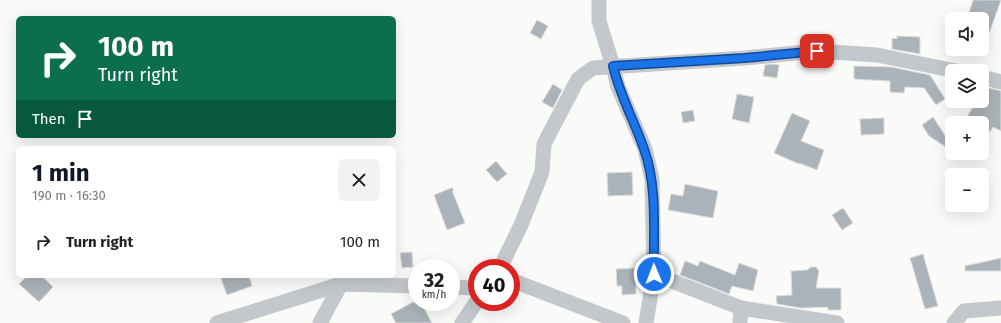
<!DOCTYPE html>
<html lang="en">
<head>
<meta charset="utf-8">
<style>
  :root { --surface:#fff; --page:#f2f2f2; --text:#222; --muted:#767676; --accent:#111827 }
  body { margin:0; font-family:"Fira Sans",sans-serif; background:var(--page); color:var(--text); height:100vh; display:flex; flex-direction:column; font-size:15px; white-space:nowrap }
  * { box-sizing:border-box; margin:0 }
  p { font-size:13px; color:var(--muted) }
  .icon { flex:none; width:22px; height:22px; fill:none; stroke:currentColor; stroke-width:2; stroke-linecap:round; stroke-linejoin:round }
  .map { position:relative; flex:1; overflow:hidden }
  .sheet { position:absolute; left:16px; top:146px; width:380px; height:132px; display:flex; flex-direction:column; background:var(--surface); border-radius:6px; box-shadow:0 4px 16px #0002 }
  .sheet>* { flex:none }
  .top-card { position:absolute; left:16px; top:16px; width:380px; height:122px; border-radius:6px; box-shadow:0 4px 16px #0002; background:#0b6e4f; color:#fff; overflow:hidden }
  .fabs { position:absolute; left:945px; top:12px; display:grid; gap:8px }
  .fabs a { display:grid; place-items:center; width:44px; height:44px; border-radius:6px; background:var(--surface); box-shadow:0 4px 16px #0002; font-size:20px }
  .speed { position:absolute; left:408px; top:259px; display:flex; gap:8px; font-size:20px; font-weight:700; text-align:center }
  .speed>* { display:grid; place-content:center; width:52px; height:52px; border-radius:50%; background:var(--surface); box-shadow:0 4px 16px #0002; line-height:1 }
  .speed small { font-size:10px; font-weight:400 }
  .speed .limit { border:6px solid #d22; background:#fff; color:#111 }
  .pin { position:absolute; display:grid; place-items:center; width:34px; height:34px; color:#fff; margin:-17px; border-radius:8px; box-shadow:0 2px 6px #0006 }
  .me { position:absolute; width:44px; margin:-22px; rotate:359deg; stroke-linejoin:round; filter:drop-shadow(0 0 3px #0008) }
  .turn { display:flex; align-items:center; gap:14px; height:84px; padding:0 16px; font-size:18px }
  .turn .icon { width:52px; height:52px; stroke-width:2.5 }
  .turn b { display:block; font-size:28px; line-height:34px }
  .then { display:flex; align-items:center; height:38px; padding:0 16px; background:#0003; gap:8px; font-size:15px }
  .round { display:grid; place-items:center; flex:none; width:42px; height:42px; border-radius:6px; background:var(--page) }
  .overview { display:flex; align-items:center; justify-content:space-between; height:68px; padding:0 16px }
  h1 { font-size:24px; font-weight:700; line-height:30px; color:var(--accent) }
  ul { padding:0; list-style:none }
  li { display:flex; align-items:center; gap:12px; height:56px; padding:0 16px }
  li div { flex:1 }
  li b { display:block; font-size:15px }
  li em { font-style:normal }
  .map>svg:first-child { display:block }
</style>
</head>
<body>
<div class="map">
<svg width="1001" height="323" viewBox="0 0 1001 323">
  <rect width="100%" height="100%" fill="#fafaf8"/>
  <!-- building -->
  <g fill="#aab3b9" stroke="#dcdcda">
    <path d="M973,0H1001L985,45H982V19L968,16Z"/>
    <path d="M537,20L548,26L541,39L530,33Z"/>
    <path d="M897,36L920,37V54L892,49V38L897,39Z"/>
    <path d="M773,64L779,65L777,78L763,76L765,65Z"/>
    <path d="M854,66L891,67L930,75L945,99L936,105L924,88L905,87L904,93L890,92V81L854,79Z"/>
    <path d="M553,84L562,90L553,108L542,102Z"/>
    <path d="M985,87L1001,91V131L993,127L982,144V123H963L977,101H982V93Z"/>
    <path d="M737,94L754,97L749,123L732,119Z"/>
    <path d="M693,110L695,121L683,123L681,112Z"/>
    <path d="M792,113L810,121L801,141L824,150L817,170L799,163V164L774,153Z"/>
    <path d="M933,117L952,146V151L929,136L922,125Z"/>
    <path d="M884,118V134L861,135L860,119Z"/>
    <path d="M496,161L507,174L497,182L486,170Z"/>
    <path d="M632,172L633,195L608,196L607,173Z"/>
    <path d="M685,184L718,191L713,218L668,210L671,194L683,196Z"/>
    <path d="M451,188H453V193L465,223L447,230L434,195Z"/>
    <path d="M843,208L853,223L842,230L832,215Z"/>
    <path d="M412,252L413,267L402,268L400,253Z"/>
    <path d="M923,254L938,306L925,309L910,258Z"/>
    <path d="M1001,258V271H965V266Z"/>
    <path d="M685,261L698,266L700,261L735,275L739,263L758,270L753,291L732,286L729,294L680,275Z"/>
    <path d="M811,267H816L819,271L816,288H841V310H828V307L801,308L777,304L776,296L792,295L791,271L807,270Z"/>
    <path d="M635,268L636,294L622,295V286H617L616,269Z"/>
    <path d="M27,276H42L53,287L39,302L19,284Z"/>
    <path d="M220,276H249L252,286L227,295Z"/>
    <path d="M413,302H421L432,323H396L391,314Z"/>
  </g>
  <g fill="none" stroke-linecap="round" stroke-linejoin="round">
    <!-- minor -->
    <g stroke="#c3c8cc" stroke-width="15">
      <path d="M599,0V21L613,66L618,87L645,149L652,179L654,274L646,323"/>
      <path d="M982,77L1001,82"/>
      <path d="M500,268L521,225L542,172L544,144L578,79L593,68L745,58L817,51L877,55L956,71"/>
      <path d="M654,274L741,308L740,323"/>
      <path d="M511,280L623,323"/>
      <path d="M451,287L477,288"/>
      <path d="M741,308L837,323"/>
      <path d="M217,323L341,284L417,286"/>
      <path d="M320,323L341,284"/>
      <path d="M462,323L477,301"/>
      <path d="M954,323L964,311L1001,308"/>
    </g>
  </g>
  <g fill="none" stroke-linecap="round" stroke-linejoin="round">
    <defs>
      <path id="route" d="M654,274C653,234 658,187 644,149C634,120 620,96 613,66L745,58L817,51"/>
    </defs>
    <!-- route casing -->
    <use href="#route" stroke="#114b97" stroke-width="10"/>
    <!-- route -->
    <use href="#route" stroke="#1a73e8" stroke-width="7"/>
  </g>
</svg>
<div class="fabs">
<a><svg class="icon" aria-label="sound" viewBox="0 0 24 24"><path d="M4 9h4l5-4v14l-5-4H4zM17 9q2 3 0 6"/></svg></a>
<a><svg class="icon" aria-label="layers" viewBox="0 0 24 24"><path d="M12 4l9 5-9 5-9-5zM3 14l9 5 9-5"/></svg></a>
<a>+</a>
<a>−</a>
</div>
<div class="speed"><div>32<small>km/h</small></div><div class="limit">40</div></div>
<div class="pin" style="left:817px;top:51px;background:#d93025"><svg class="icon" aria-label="arrive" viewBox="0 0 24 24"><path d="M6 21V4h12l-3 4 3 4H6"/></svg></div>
<svg class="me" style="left:654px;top:274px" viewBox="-20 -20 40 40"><circle r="17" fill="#1a73e8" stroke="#fff" stroke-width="3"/><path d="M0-11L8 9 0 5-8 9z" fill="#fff"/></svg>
<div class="top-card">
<div class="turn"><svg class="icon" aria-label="right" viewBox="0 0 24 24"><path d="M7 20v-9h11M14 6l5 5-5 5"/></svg><div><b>100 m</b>Turn right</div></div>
<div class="then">Then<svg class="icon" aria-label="arrive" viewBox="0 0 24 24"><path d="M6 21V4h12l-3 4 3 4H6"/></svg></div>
</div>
<section class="sheet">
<div class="overview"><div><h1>1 min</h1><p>190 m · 16:30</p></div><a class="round"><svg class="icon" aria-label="close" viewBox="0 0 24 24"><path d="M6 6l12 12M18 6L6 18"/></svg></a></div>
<ul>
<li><svg class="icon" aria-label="right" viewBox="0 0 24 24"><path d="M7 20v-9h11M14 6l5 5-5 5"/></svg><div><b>Turn right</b></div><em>100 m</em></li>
</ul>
</section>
</div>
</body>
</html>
